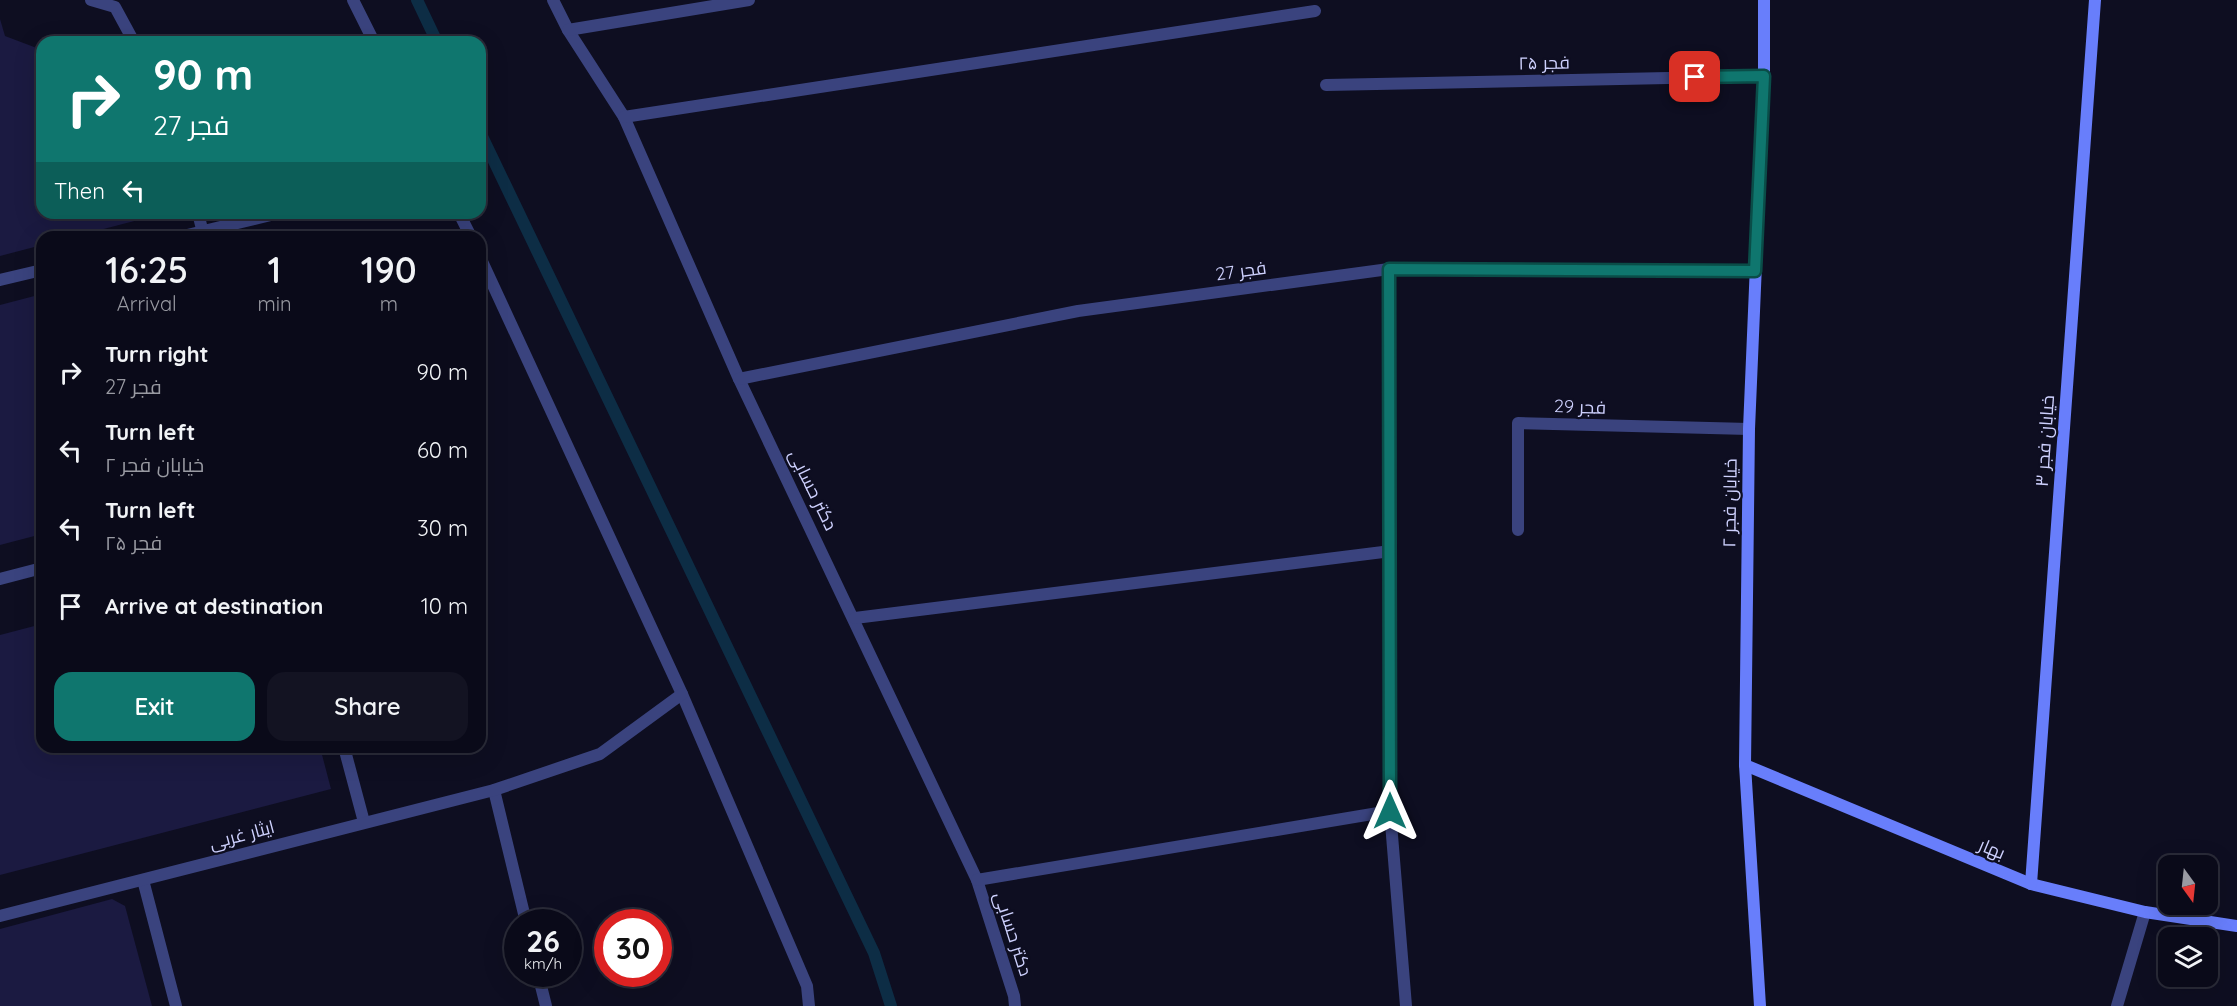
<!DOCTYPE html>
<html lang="en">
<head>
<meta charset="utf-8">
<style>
  :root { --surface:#0a0a19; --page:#131322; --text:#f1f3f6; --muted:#999aa2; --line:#2a2b38; --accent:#0f766e }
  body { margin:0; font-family:Quicksand,Cairo,sans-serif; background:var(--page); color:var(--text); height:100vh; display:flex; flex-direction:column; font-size:22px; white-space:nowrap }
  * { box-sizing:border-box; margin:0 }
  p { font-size:20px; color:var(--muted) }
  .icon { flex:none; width:33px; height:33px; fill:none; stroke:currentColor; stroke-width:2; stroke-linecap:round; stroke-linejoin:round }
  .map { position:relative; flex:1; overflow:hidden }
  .drawer { position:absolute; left:36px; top:231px; width:450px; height:522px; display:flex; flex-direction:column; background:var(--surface); border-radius:18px; box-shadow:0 6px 24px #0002,0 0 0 2px var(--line) }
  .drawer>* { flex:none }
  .hud { position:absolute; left:36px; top:36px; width:450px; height:183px; border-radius:18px; box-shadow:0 6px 24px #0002,0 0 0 2px var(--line); background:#0f766e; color:#fff; overflow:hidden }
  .needle { width:39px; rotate:165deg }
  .tools { position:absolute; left:2158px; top:855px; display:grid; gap:12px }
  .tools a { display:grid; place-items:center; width:60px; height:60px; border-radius:12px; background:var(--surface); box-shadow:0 6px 24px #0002,0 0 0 2px var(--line); font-size:30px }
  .speed { position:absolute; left:504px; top:909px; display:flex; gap:12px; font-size:30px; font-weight:700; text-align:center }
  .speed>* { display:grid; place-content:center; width:78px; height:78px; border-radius:50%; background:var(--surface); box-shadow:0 6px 24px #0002,0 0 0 2px var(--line); line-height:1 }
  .speed small { font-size:15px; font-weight:400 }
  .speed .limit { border:9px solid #d22; background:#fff; color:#111 }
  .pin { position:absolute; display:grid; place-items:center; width:51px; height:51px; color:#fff; margin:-26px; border-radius:12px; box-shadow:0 3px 9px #0006 }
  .me { position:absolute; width:66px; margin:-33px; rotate:0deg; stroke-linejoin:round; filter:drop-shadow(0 0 4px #0008) }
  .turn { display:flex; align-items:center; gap:21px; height:126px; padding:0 18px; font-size:27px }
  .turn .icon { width:78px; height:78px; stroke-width:2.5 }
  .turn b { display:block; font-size:42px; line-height:51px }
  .then { display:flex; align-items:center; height:57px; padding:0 18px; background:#0003; gap:12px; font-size:22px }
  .eta { display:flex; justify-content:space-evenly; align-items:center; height:102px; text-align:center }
  .eta b { font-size:36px; font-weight:600; line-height:42px }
  .action { display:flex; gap:12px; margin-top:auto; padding:12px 18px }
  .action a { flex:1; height:69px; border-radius:18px; background:var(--accent); color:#fff; font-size:24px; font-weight:600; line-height:69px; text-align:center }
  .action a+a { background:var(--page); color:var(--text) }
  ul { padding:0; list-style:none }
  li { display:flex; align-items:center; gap:18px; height:78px; padding:0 18px }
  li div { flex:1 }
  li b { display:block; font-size:22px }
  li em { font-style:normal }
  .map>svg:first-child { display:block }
</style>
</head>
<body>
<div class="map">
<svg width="2237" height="1006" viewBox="0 0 2237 1006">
  <rect width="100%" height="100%" fill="#0e0e21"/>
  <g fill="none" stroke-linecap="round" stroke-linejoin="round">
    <!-- stream -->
    <g stroke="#0d2d45" stroke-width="12">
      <path d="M417,0L437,42"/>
      <path d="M480,132L874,953L891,1006"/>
    </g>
  </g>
  <!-- building -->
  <g fill="#1b1a41">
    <path d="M0,19L5,36L42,50V213L161,214L73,237H42V245L0,256Z"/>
    <path d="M42,294V534L0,545V305Z"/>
    <path d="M42,624V747H320L331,789L0,875V635Z"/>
    <path d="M112,899L125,906L152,1006H0V929Z"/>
  </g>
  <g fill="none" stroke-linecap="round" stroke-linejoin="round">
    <!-- street -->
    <g stroke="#3a437e" stroke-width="12">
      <path d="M91,0L115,7L134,42"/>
      <path d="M353,0L374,42"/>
      <path d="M553,0L568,30L624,117L739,379L977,880L1014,996L1015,1006"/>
      <path d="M568,30L749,0"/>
      <path d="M1326,85L1764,76"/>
      <path d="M624,117L1315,11"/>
      <path d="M198,213L204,237"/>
      <path d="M459,213L471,237"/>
      <path d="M179,237L279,213"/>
      <path d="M480,257L682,694L807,986L809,1006"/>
      <path d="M1389,269L1390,811L1406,1006"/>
      <path d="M0,280L42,270"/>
      <path d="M739,379L1078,311L1389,269L1755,271"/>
      <path d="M480,447H482"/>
      <path d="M1518,530V423L1749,429"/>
      <path d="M0,579L42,568"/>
      <path d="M855,618L1391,551"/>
      <path d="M344,747L364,822"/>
      <path d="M494,790L526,922"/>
      <path d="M143,880L176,1006"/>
      <path d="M977,880L1390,811"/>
      <path d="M0,916L494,790L600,754L682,694"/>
      <path d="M538,974L546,1006"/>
      <path d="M2117,1006L2145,912"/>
    </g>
    <!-- secondary -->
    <g stroke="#687efb" stroke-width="12">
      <path d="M1745,765L2031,884L2145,912L2237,926"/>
      <path d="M2031,884L2095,0"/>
      <path d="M1760,1006L1745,765L1749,429L1764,76V0"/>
    </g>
  </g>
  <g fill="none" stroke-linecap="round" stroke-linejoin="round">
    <defs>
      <path id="route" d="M1390,811L1389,269L1755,271L1764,76L1695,77"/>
    </defs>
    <!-- route casing -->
    <use href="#route" stroke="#0a4d48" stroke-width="15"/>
    <!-- route -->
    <use href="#route" stroke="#0f766e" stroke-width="10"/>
  </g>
  <g text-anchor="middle" stroke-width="4.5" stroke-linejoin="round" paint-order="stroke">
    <!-- street labels -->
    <g font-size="18" fill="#ced1fe" stroke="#0e0e21">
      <text transform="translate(1544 63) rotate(-1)" y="6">فجر ۲۵</text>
      <text transform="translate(1241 271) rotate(-8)" y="6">فجر 27</text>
      <text transform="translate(1580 407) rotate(2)" y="6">فجر 29</text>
      <text transform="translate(2045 441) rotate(-86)" y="6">خیابان فجر ۳</text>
      <text transform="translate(813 490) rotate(64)" y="6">دکتر حسابی</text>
      <text transform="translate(1730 503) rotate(-89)" y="6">خیابان فجر ۲</text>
      <text transform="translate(242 835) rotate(-15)" y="6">ایثار غربی</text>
      <text transform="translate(1992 849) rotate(23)" y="6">بهار</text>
      <text transform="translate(1013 934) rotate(72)" y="6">دکتر حسابی</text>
    </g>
  </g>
</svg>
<div class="tools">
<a><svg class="needle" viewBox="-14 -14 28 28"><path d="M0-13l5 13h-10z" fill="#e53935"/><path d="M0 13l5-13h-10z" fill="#999aa2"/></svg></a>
<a><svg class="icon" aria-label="layers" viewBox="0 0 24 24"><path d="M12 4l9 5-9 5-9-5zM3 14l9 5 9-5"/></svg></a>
</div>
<div class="speed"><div>26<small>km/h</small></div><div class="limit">30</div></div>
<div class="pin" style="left:1695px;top:77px;background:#d93025"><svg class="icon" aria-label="arrive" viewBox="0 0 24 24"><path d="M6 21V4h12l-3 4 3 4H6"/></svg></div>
<svg class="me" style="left:1390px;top:811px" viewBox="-20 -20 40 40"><path d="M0-17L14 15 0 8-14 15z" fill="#0f766e" stroke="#fff" stroke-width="4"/></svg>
<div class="hud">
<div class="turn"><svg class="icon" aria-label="right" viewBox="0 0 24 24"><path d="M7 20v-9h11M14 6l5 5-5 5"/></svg><div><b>90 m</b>فجر 27</div></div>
<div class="then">Then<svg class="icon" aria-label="left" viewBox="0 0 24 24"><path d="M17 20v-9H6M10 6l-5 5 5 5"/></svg></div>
</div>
<section class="drawer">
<div class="eta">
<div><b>16:25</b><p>Arrival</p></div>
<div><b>1</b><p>min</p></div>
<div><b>190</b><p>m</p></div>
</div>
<ul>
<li><svg class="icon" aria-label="right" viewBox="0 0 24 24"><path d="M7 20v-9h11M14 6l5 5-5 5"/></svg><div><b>Turn right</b><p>فجر 27</p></div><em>90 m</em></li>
<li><svg class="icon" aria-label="left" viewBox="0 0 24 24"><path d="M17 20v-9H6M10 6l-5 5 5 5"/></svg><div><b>Turn left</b><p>خیابان فجر ۲</p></div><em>60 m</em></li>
<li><svg class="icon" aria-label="left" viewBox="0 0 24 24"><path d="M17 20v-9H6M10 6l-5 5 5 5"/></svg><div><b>Turn left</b><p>فجر ۲۵</p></div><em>30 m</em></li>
<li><svg class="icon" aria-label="arrive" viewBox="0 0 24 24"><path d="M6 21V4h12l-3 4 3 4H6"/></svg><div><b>Arrive at destination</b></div><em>10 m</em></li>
</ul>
<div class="action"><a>Exit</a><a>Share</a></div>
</section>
</div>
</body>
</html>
